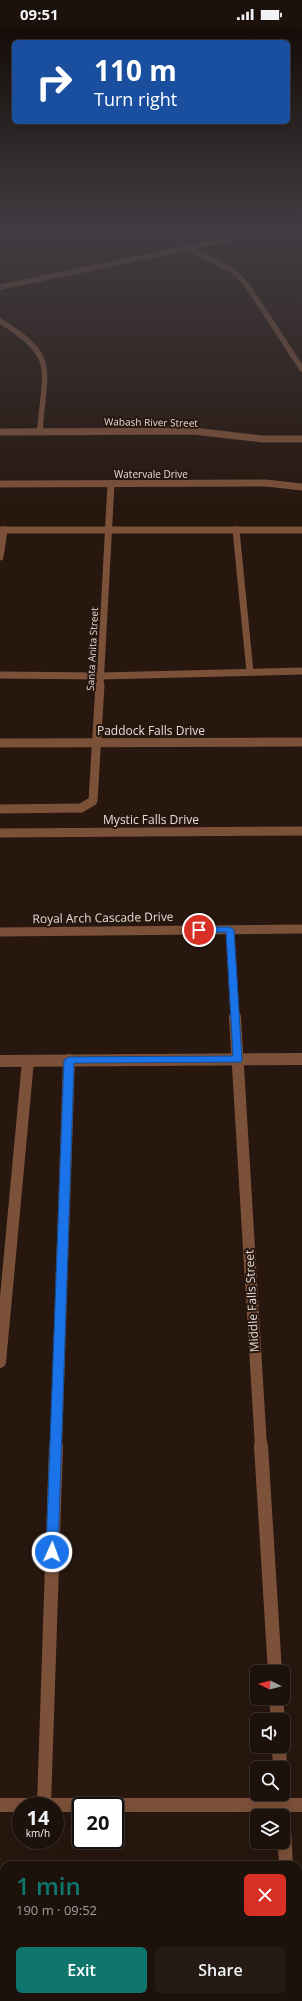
<!DOCTYPE html>
<html lang="en">
<head>
<meta charset="utf-8">
<style>
  :root { --surface:#1d110b; --page:#251a14; --text:#f1f3f6; --muted:#a09d9d; --line:#3b312c; --accent:#0f766e }
  body { margin:0; font-family:"Open Sans",sans-serif; background:var(--page); color:var(--text); height:100vh; display:flex; flex-direction:column; font-size:15px; white-space:nowrap }
  * { box-sizing:border-box; margin:0 }
  p { font-size:13px; color:var(--muted) }
  .icon { flex:none; width:22px; height:22px; fill:none; stroke:currentColor; stroke-width:2; stroke-linecap:round; stroke-linejoin:round }
  .map { position:relative; flex:1; overflow:hidden }
  .drawer { position:absolute; left:0px; top:1833px; width:302px; height:140px; display:flex; flex-direction:column; background:var(--surface); border-radius:12px 12px 0 0; box-shadow:0 4px 16px #0002,0 0 0 1px var(--line) }
  .drawer>* { flex:none }
  .top-card { position:absolute; left:12px; top:12px; width:278px; height:84px; border-radius:6px; box-shadow:0 4px 16px #0002,0 0 0 1px var(--line); background:#1a4fa0; color:#fff; overflow:hidden }
  .needle { width:26px; rotate:276deg }
  .tools { position:absolute; left:250px; top:1637px; display:grid; gap:8px }
  .tools a { display:grid; place-items:center; width:40px; height:40px; border-radius:6px; background:var(--surface); box-shadow:0 4px 16px #0002,0 0 0 1px var(--line); font-size:20px }
  .speed { position:absolute; left:12px; top:1769px; display:flex; gap:8px; font-size:20px; font-weight:700; text-align:center }
  .speed>* { display:grid; place-content:center; width:52px; height:52px; border-radius:50%; background:var(--surface); box-shadow:0 4px 16px #0002,0 0 0 1px var(--line); line-height:1 }
  .speed small { font-size:10px; font-weight:400 }
  .speed .limit { border:2px solid #111; border-radius:6px; background:#fff; color:#111 }
  .pin { position:absolute; display:grid; place-items:center; width:34px; height:34px; color:#fff; margin:-17px; border:2px solid #fff; border-radius:50%; box-shadow:0 1px 4px #0007 }
  .me { position:absolute; width:44px; margin:-22px; rotate:2deg; stroke-linejoin:round; filter:drop-shadow(0 0 3px #0008) }
  .turn { display:flex; align-items:center; gap:14px; height:84px; padding:0 16px; font-size:18px }
  .turn .icon { width:52px; height:52px; stroke-width:2.5 }
  .turn b { display:block; font-size:28px; line-height:34px }
  .round { display:grid; place-items:center; flex:none; width:42px; height:42px; border-radius:6px; background:var(--page) }
  .overview { display:flex; align-items:center; justify-content:space-between; height:68px; padding:0 16px }
  h1 { font-size:24px; font-weight:600; line-height:30px; color:var(--accent) }
  .button { display:flex; gap:8px; margin-top:auto; padding:8px 16px }
  .button a { flex:1; height:46px; border-radius:6px; background:var(--accent); color:#fff; font-size:16px; font-weight:600; line-height:46px; text-align:center }
  .button a+a { background:var(--page); color:var(--text) }
  .status { display:flex; justify-content:space-between; align-items:center; height:28px; padding:0 20px; background:var(--surface); direction:ltr }
  .status svg { height:11px; fill:currentColor }
  .map>svg:first-child { display:block }
</style>
</head>
<body>
<div class="status"><b>09:51</b><svg viewBox="0 0 49 12"><path d="M0 12V9h3v3zM5 12V6h3v6zM10 12V3h3v9zM15 12V0h3v12zM26 1h20v11H26zM47 4h2v5h-2z"/></svg></div>
<div class="map">
<svg width="302" height="1973" viewBox="0 0 302 1973">
  <rect width="100%" height="100%" fill="#27170f"/>
  <g fill="none" stroke-linecap="round" stroke-linejoin="round">
    <!-- lane-far3 -->
    <g stroke="#7c5139" stroke-width="7">
      <path d="M0,502H302"/>
      <path d="M236,502L250,644"/>
      <path d="M0,529L4,502"/>
      <path d="M0,647L100,648L302,643"/>
    </g>
    <!-- lane-far2 -->
    <path stroke="#7c5139" stroke-width="9" d="M0,781L81,780"/>
    <!-- lane-far1 -->
    <g stroke="#7c5139" stroke-width="12">
      <path d="M0,1033L302,1031"/>
      <path d="M0,1334L28,1033"/>
      <path d="M56,1419L69,1032"/>
    </g>
    <!-- lane -->
    <g stroke="#7c5139" stroke-width="14">
      <path d="M0,1777H302"/>
      <path d="M44,1777L56,1418"/>
    </g>
    <!-- street-far4 -->
    <g stroke="#7c5139" stroke-width="5.5">
      <path d="M187,220L232,242L247,257L302,341"/>
      <path d="M0,259L269,203"/>
      <path d="M0,293C59,329 44,341 40,402"/>
    </g>
    <!-- street-far3 -->
    <g stroke="#7c5139" stroke-width="7">
      <path d="M0,404L193,403L262,411H302"/>
      <path d="M40,404V401"/>
      <path d="M0,456L266,455L302,459"/>
      <path d="M100,658L111,456"/>
    </g>
    <!-- street-far2 -->
    <g stroke="#7c5139" stroke-width="9">
      <path d="M0,715L302,714"/>
      <path d="M81,780L93,773L100,657"/>
      <path d="M0,805L302,803"/>
      <path d="M230,902L235,990"/>
      <path d="M0,904L302,901"/>
    </g>
    <!-- street-far1 -->
    <path stroke="#7c5139" stroke-width="12" d="M235,989L261,1419"/>
    <!-- street -->
    <g stroke="#7c5139" stroke-width="14">
      <path d="M261,1418L275,1644"/>
      <path d="M276,1670L278,1692"/>
      <path d="M279,1718L280,1740"/>
      <path d="M282,1766L286,1837"/>
      <path d="M294,1969L295,1973"/>
    </g>
    <!-- rail -->
    <path stroke="#b9aca6" stroke-width="1.5" stroke-dasharray="3 1.5" stroke-linecap="butt" d="M0,205L11,203"/>
  </g>
  <!-- sky -->
  <linearGradient id="sky" x2="0" y2="1"><stop stop-color="#150d08"/><stop offset="0.42" stop-color="#413c42"/><stop offset="1" stop-color="#413c42" stop-opacity="0"/></linearGradient>
  <rect width="302" height="479" fill="url(#sky)"/>
  <!-- route -->
  <path fill="#1a73e8" stroke="#114b97" d="M230,899L234,902L242,1032L241,1034L74,1035L58,1524L57,1527L52,1529L48,1527L46,1524L64,1032L69,1029L233,1028L226,904L199,905L195,902L199,899Z"/>
  <g text-anchor="middle" stroke-width="4" stroke-linejoin="round" paint-order="stroke">
    <!-- far-street labels -->
    <g font-size="10" fill="#e6dbd5" stroke="#27170f">
      <text transform="translate(151 394) rotate(1)" y="4">Wabash River Street</text>
      <text x="151" y="450">Watervale Drive</text>
      <text transform="translate(92 621) rotate(-87)" y="4">Santa Anita Street</text>
    </g>
    <!-- street labels -->
    <g font-size="12" fill="#e6dbd5" stroke="#27170f">
      <text x="151" y="707">Paddock Falls Drive</text>
      <text x="151" y="796">Mystic Falls Drive</text>
      <text transform="translate(103 890) rotate(-1)" y="4">Royal Arch Cascade Drive</text>
      <text transform="translate(252 1273) rotate(-93)" y="4">Middle Falls Street</text>
    </g>
  </g>
</svg>
<div class="tools">
<a><svg class="needle" viewBox="-14 -14 28 28"><path d="M0-13l5 13h-10z" fill="#e53935"/><path d="M0 13l5-13h-10z" fill="#a09d9d"/></svg></a>
<a><svg class="icon" aria-label="sound" viewBox="0 0 24 24"><path d="M4 9h4l5-4v14l-5-4H4zM17 9q2 3 0 6"/></svg></a>
<a><svg class="icon" aria-label="search" viewBox="0 0 24 24"><circle cx="10" cy="10" r="6"/><path d="M15 15l6 6"/></svg></a>
<a><svg class="icon" aria-label="layers" viewBox="0 0 24 24"><path d="M12 4l9 5-9 5-9-5zM3 14l9 5 9-5"/></svg></a>
</div>
<div class="speed"><div>14<small>km/h</small></div><div class="limit">20</div></div>
<div class="pin" style="left:199px;top:902px;background:#d93025"><svg class="icon" aria-label="arrive" viewBox="0 0 24 24"><path d="M6 21V4h12l-3 4 3 4H6"/></svg></div>
<svg class="me" style="left:52px;top:1524px" viewBox="-20 -20 40 40"><circle r="17" fill="#1a73e8" stroke="#fff" stroke-width="3"/><path d="M0-11L8 9 0 5-8 9z" fill="#fff"/></svg>
<div class="top-card">
<div class="turn"><svg class="icon" aria-label="right" viewBox="0 0 24 24"><path d="M7 20v-9h11M14 6l5 5-5 5"/></svg><div><b>110 m</b>Turn right</div></div>
</div>
<section class="drawer">
<div class="overview"><div><h1>1 min</h1><p>190 m · 09:52</p></div><a class="round" style="background:#d93025;color:#fff"><svg class="icon" aria-label="close" viewBox="0 0 24 24"><path d="M6 6l12 12M18 6L6 18"/></svg></a></div>
<div class="button"><a>Exit</a><a>Share</a></div>
</section>
</div>
</body>
</html>
